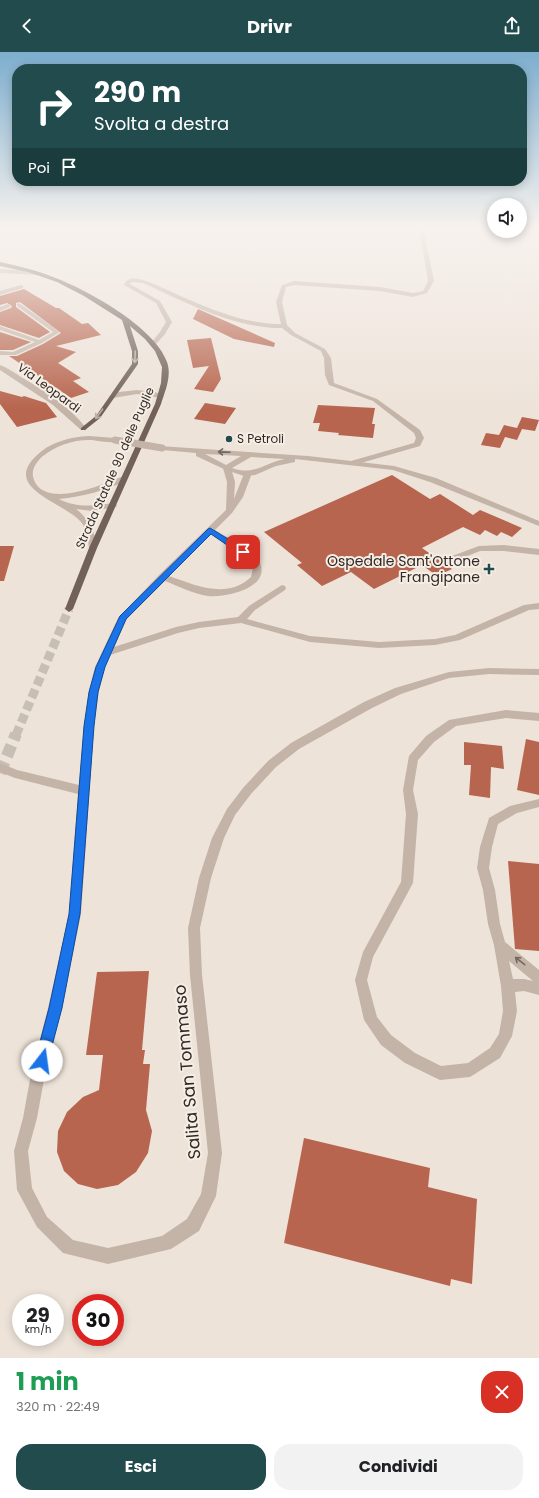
<!DOCTYPE html>
<html lang="it">
<head>
<meta charset="utf-8">
<style>
  :root { --surface:#fff; --page:#f2f2f2; --text:#202124; --muted:#757577; --accent:#214b4d }
  body { margin:0; font-family:Poppins,sans-serif; background:var(--page); color:var(--text); height:100vh; display:flex; flex-direction:column; font-size:15px; white-space:nowrap }
  * { box-sizing:border-box; margin:0 }
  p { font-size:13px; color:var(--muted) }
  .icon { flex:none; width:22px; height:22px; fill:none; stroke:currentColor; stroke-width:2; stroke-linecap:round; stroke-linejoin:round }
  .map { position:relative; height:1306px; overflow:hidden }
  .sheet { display:flex; flex-direction:column; background:var(--surface); flex:1 }
  .sheet>* { flex:none }
  .top-card { position:absolute; left:12px; top:12px; width:515px; height:122px; border-radius:16px; box-shadow:0 2px 10px #0003; background:#214b4d; color:#fff; overflow:hidden }
  .tools { position:absolute; left:487px; top:146px; display:grid; gap:8px }
  .tools a { display:grid; place-items:center; width:40px; height:40px; border-radius:50%; background:var(--surface); box-shadow:0 2px 10px #0003; font-size:20px }
  .speed { position:absolute; left:12px; top:1242px; display:flex; gap:8px; font-size:20px; font-weight:700; text-align:center }
  .speed>* { display:grid; place-content:center; width:52px; height:52px; border-radius:50%; background:var(--surface); box-shadow:0 2px 10px #0003; line-height:1 }
  .speed small { font-size:10px; font-weight:400 }
  .speed .limit { border:6px solid #d22; background:#fff; color:#111 }
  .pin { position:absolute; display:grid; place-items:center; width:34px; height:34px; color:#fff; margin:-17px; border-radius:8px; box-shadow:0 2px 6px #0006 }
  .me { position:absolute; width:44px; margin:-22px; rotate:15deg; stroke-linejoin:round; filter:drop-shadow(0 0 3px #0008) }
  .turn { display:flex; align-items:center; gap:14px; height:84px; padding:0 16px; font-size:18px }
  .turn .icon { width:52px; height:52px; stroke-width:2.5 }
  .turn b { display:block; font-size:28px; line-height:34px }
  .then { display:flex; align-items:center; height:38px; padding:0 16px; background:#0003; gap:8px; font-size:15px }
  .round { display:grid; place-items:center; flex:none; width:42px; height:42px; border-radius:16px; background:var(--page) }
  .head { display:flex; align-items:center; justify-content:space-between; height:68px; padding:0 16px }
  h1 { font-size:24px; font-weight:700; line-height:30px; color:#1e9e55 }
  .button { display:flex; gap:8px; margin-top:auto; padding:8px 16px }
  .button a { flex:1; height:46px; border-radius:16px; background:var(--accent); color:#fff; font-size:16px; font-weight:700; line-height:46px; text-align:center }
  .button a+a { background:var(--page); color:var(--text) }
  header { display:flex; justify-content:space-between; align-items:center; height:52px; padding:0 16px; background:var(--accent); color:#fff; font-size:18px; font-weight:700 }
  .map>svg:first-child { display:block }
</style>
</head>
<body>
<header><svg class="icon" aria-label="back" viewBox="0 0 24 24"><path d="M15 5l-7 7 7 7"/></svg>Drivr<svg class="icon" aria-label="share" viewBox="0 0 24 24"><path d="M12 15V3M7 8l5-5 5 5M5 13v7h14v-7"/></svg></header>
<div class="map">
<svg width="539" height="1306" viewBox="0 0 539 1306">
  <rect width="100%" height="100%" fill="#ede3d9"/>
  <!-- building -->
  <g fill="#b7654e">
    <path d="M24,237L56,256H59L82,272L88,271L101,283L56,294L76,300L58,311L81,326L73,329L89,340L71,346L9,304H17L43,292L61,281L20,250L16,251V255L50,280L39,286L0,273V260L11,256L12,254L7,251L0,253V244Z"/>
    <path d="M198,257L275,291L274,295L234,287L193,267Z"/>
    <path d="M0,280L31,290L13,298H0Z"/>
    <path d="M211,286L221,327L213,340L194,337L209,314L193,316L187,288Z"/>
    <path d="M0,339L22,345L24,344L46,351L57,365L17,375L0,352Z"/>
    <path d="M205,351L236,356L225,372L194,367Z"/>
    <path d="M318,353L375,356L372,372H375L373,386L338,383L339,381L318,379L320,371H313Z"/>
    <path d="M522,365L539,368L535,379L522,377L517,388L505,385L500,396L481,393L486,381L499,383L504,373L517,376Z"/>
    <path d="M392,423L430,447L440,442L473,463L480,458L522,476L512,485L501,480L497,484L485,478L480,483L463,475L422,496L452,517L437,524L422,513L374,537L351,520L322,534L297,513L302,511L264,480Z"/>
    <path d="M0,494H14L4,529H0Z"/>
    <path d="M526,687L539,690V743L517,738Z"/>
    <path d="M464,690L502,694L504,717L491,715L490,746L469,743L471,713H464Z"/>
    <path d="M508,809L539,812V899L515,897Z"/>
    <path d="M149,919L142,998H145L143,1012H150L146,1058L152,1079L148,1101L136,1120L118,1133L97,1137L78,1132L64,1119L57,1100L58,1079L67,1060L83,1045L99,1038L103,1003H86L97,920Z"/>
    <path d="M304,1086L430,1116L428,1135L477,1147L472,1232L451,1227L450,1234L284,1191Z"/>
  </g>
  <g fill="none" stroke-linecap="round" stroke-linejoin="round">
    <!-- primary-tunnel-far1 -->
    <path stroke="#c7beb5" stroke-width="9" stroke-dasharray="9 4.5" stroke-linecap="butt" d="M16,683L69,557"/>
    <!-- primary-tunnel -->
    <path stroke="#c7beb5" stroke-width="12" stroke-dasharray="12 6" stroke-linecap="butt" d="M0,721L16,682"/>
    <!-- minor -->
    <g fill="#c4b3a7" fill-rule="evenodd">
      <path d="M419,175H423L434,229L427,241L413,245L380,239L294,233L286,235L282,250L287,273L295,281L325,297L331,306L334,331L377,347L420,378L424,386L420,394L354,413L350,411L351,409L414,391L416,386L414,381L373,349L329,333L325,323L324,306L321,299L291,283L282,276C233,276 187,251 143,231L132,230L130,232L160,249L172,270L165,282L156,292H152L151,291L160,280L166,270L156,251L124,233C127,224 138,226 146,229C155,232 165,237 174,241C208,256 243,272 281,272L276,250L282,233L294,229L380,235L413,241L423,239L428,229Z"/>
      <path d="M0,217L36,219L39,221L36,223L0,221Z"/>
      <path d="M21,233L23,234V236L0,243V239Z"/>
      <path d="M19,251L60,280L42,291L16,303H0V299L13,300L35,290L0,278V274L39,288L53,280L17,254V252Z"/>
      <path d="M8,252L11,254L10,255L0,259V255Z"/>
      <path d="M0,313C8,316 15,321 21,325C45,339 70,355 87,377L85,378H81L53,353L0,318Z"/>
      <path d="M137,338L155,340L164,344L161,346L137,342L113,346L110,344L119,340Z"/>
      <path d="M224,414H230L231,416L235,430L234,447L245,419H251L252,421L243,445L232,461L215,478C223,483 254,500 258,507C275,535 227,546 208,544C194,542 178,534 165,529L127,567L114,595L176,575L199,570L238,565L249,554L282,533L285,534L286,536L285,538L255,558L247,567L310,584L379,590L435,587L455,583L524,553L539,551V557L529,558L460,588L435,593L379,596L310,590L241,571L199,576L178,581L110,603L105,615L99,639L94,674L81,862L62,956L45,1022L37,1066L28,1099L32,1136L47,1165L73,1188L108,1196L162,1184L187,1167L201,1142L208,1101L190,923L188,876L199,826L212,786L227,757L243,736L268,709L291,691L364,650L395,636L449,620L489,616L539,617V623L489,622L449,626L401,642L372,656L299,697L276,715L251,742L235,763L224,786L211,826L200,876L202,923L222,1101L216,1144L199,1179L171,1197L108,1212L63,1201L37,1175L17,1138L14,1099L23,1066L31,1022L48,956L69,862L78,742L15,726L0,720V711L17,718L79,733L84,674L89,639L95,615L118,566L159,523L226,458L227,430L223,416ZM211,482L250,508L253,516L251,525C227,548 195,533 169,524Z"/>
      <path d="M504,493L539,497V503L504,499H480L455,509L451,506L452,504L479,494Z"/>
      <path d="M506,658L539,661V669L506,666L456,674L434,690L418,708L413,738L418,762L413,831L373,905L367,928L377,965L391,983L415,1001L441,1014L468,1011L490,996L499,982L503,959L501,934L494,893L488,872L483,838L477,816L480,795L489,766L510,754L539,747V755L517,761L498,772L492,795L489,816L495,838L500,872L505,890L539,918V943L524,939L515,940L517,959L512,984L500,1006L470,1025L440,1028L405,1011L381,993L364,968L355,928L363,900L401,830L406,762L403,738L409,704L426,684L449,668ZM509,909L533,929L524,927H513Z"/>
    </g>
    <!-- tertiary -->
    <g fill="#c4b3a7" fill-rule="evenodd">
      <path d="M89,384L115,386L119,388C113,393 97,388 89,388C72,388 56,394 43,404C36,410 30,419 34,428C45,457 102,433 121,425H127V429C105,438 83,445 59,447C76,456 94,454 113,451L117,453L116,455L92,459L76,457C89,467 95,479 97,496L93,499L89,496C88,487 87,477 81,470C64,450 2,437 36,404C50,390 70,385 89,384Z"/>
      <path d="M159,394L308,404L394,414L436,426L539,469V474L430,430L393,418L295,407V410L276,414L255,423L244,424L226,418L196,404V401L162,398H159ZM205,402L241,404L226,413ZM251,405L285,407C264,411 255,424 232,416Z"/>
    </g>
    <!-- primary -->
    <path fill="#716159" fill-rule="evenodd" d="M0,210C18,214 36,218 53,225C86,237 155,275 167,310C172,324 165,339 161,352L97,496L73,557L69,560L65,557L89,496L155,352L161,331L162,315L155,299L145,287L130,274L138,299V312L100,366L85,378H81V376L96,364L132,312V299L122,268L84,244L57,230L28,220L0,214Z"/>
    <!-- tertiary-bridge -->
    <path stroke="#c4b3a7" stroke-width="7" d="M115,388L162,396"/>
  </g>
  <!-- one-way arrows -->
  <defs><path id="oneway-shaft" d="M-6 0H5M1.5-3L5.5 0L1.5 3" fill="none" stroke-width="1.6" stroke-linecap="round" stroke-linejoin="round"/></defs>
  <g stroke="#baafa6">
    <use href="#oneway-shaft" transform="translate(135 305) rotate(93)"/>
    <use href="#oneway-shaft" transform="translate(99 362) rotate(127)"/>
  </g>
  <g stroke="#736760">
    <use href="#oneway-shaft" transform="translate(224 400) rotate(-178)"/>
    <use href="#oneway-shaft" transform="translate(520 909) rotate(-142)"/>
  </g>
  <!-- sky -->
  <linearGradient id="sky" x2="0" y2="1"><stop stop-color="#7daece"/><stop offset="0.49" stop-color="#f7f2ee"/><stop offset="1" stop-color="#f7f2ee" stop-opacity="0"/></linearGradient>
  <rect width="539" height="358" fill="url(#sky)"/>
  <!-- route -->
  <path fill="#1a73e8" stroke="#114b97" d="M210,476L246,498V502H240L211,482L126,567L105,615L98,640L94,674L80,862L62,956L48,1009L46,1013L42,1015L37,1013L35,1009L49,956L69,862L84,674L89,640L96,615L120,564L208,477Z"/>
  <!-- markers -->
  <g fill="#214b4d" stroke="#f6eee5" stroke-width="1.5">
    <circle cx="229" cy="387" r="4"/>
    <path d="M487 511h4v4h4v4h-4v4h-4v-4h-4v-4h4z"/>
  </g>
  <g text-anchor="middle" stroke-width="4" stroke-linejoin="round" paint-order="stroke">
    <!-- far-street labels -->
    <g font-size="12" fill="#312926" stroke="#f6eee5">
      <text transform="translate(49 336) rotate(36)" y="4">Via Leopardi</text>
      <text transform="translate(115 416) rotate(-66)" y="4">Strada Statale 90 delle Puglie</text>
    </g>
    <!-- far-poi labels -->
    <g font-size="12" fill="#312926" stroke="#f6eee5" text-anchor="start">
      <text x="237" y="391">S Petroli</text>
    </g>
    <!-- poi labels -->
    <g font-size="14" fill="#312926" stroke="#f6eee5" text-anchor="end">
      <text x="480" y="514">Ospedale Sant'Ottone<tspan x="480" dy="16">Frangipane</tspan></text>
    </g>
    <!-- near-street labels -->
    <g font-size="17" fill="#312926" stroke="#f6eee5">
      <text transform="translate(187 1020) rotate(-95)" y="6">Salita San Tommaso</text>
    </g>
  </g>
</svg>
<div class="tools">
<a><svg class="icon" aria-label="sound" viewBox="0 0 24 24"><path d="M4 9h4l5-4v14l-5-4H4zM17 9q2 3 0 6"/></svg></a>
</div>
<div class="speed"><div>29<small>km/h</small></div><div class="limit">30</div></div>
<div class="pin" style="left:243px;top:500px;background:#d93025"><svg class="icon" aria-label="arrive" viewBox="0 0 24 24"><path d="M6 21V4h12l-3 4 3 4H6"/></svg></div>
<svg class="me" style="left:42px;top:1009px" viewBox="-20 -20 40 40"><circle r="19" fill="#fff"/><path d="M0-13L10 11 0 6-10 11z" fill="#1a73e8"/></svg>
<div class="top-card">
<div class="turn"><svg class="icon" aria-label="right" viewBox="0 0 24 24"><path d="M7 20v-9h11M14 6l5 5-5 5"/></svg><div><b>290 m</b>Svolta a destra</div></div>
<div class="then">Poi<svg class="icon" aria-label="arrive" viewBox="0 0 24 24"><path d="M6 21V4h12l-3 4 3 4H6"/></svg></div>
</div>
</div>
<section class="sheet">
<div class="head"><div><h1>1 min</h1><p>320 m · 22:49</p></div><a class="round" style="background:#d93025;color:#fff"><svg class="icon" aria-label="close" viewBox="0 0 24 24"><path d="M6 6l12 12M18 6L6 18"/></svg></a></div>
<div class="button"><a>Esci</a><a>Condividi</a></div>
</section>
</body>
</html>
